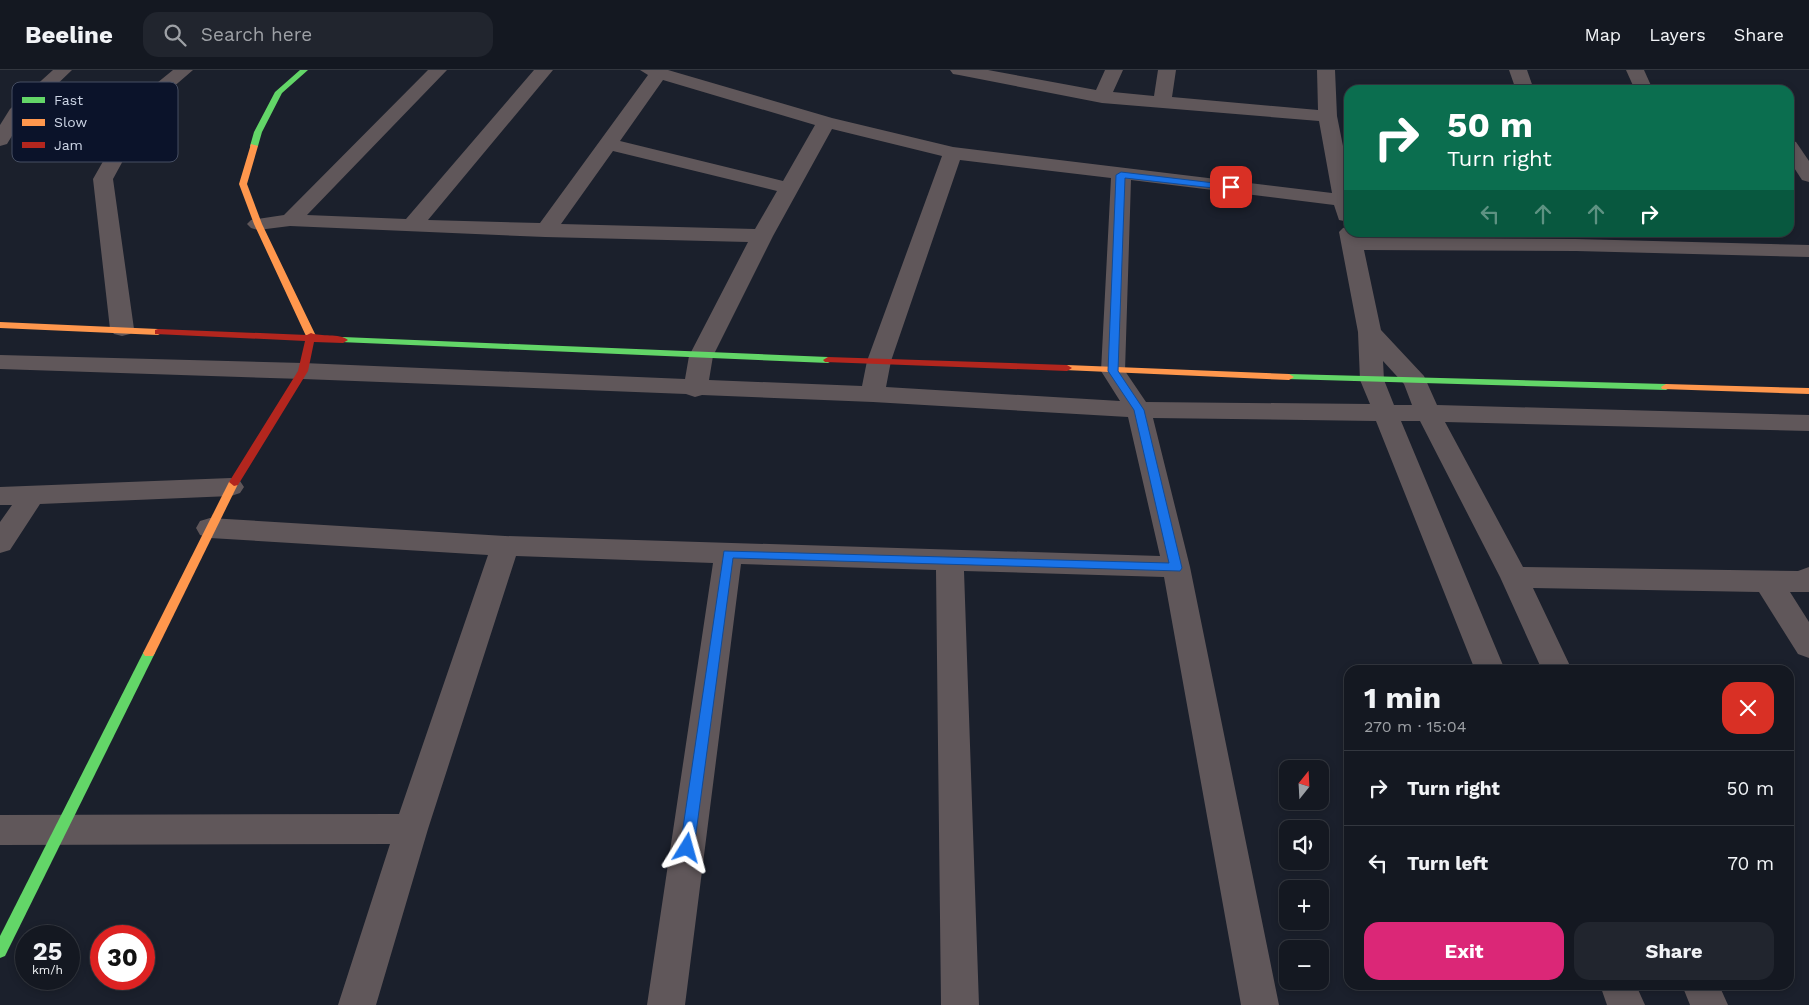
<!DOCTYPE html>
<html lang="en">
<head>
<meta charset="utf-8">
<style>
  :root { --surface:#141821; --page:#21252e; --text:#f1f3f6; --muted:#9da0a5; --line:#33373f; --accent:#db2777 }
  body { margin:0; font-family:"Work Sans",sans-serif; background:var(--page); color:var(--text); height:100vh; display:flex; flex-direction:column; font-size:19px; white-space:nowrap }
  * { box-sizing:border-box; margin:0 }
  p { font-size:16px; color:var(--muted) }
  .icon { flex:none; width:28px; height:28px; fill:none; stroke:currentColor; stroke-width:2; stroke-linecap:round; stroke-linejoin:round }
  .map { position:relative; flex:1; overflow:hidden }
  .details { position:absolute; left:1344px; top:595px; width:450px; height:325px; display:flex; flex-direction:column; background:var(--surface); border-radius:15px; box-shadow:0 2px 8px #0003,0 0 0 1px var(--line) }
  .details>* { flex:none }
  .guide { position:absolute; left:1344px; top:15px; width:450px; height:152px; border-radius:15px; box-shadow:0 2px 8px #0003,0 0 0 1px var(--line); background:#0b6e4f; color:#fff; overflow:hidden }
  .needle { width:32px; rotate:18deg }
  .controls { position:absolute; left:1279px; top:690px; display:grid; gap:10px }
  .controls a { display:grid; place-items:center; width:50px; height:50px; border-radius:10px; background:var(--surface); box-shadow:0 2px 8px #0003,0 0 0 1px var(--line); font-size:25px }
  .speed { position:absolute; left:15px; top:855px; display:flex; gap:10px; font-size:25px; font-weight:700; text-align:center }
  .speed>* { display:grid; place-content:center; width:65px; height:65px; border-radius:50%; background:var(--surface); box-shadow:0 2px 8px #0003,0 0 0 1px var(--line); line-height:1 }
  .speed small { font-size:12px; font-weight:400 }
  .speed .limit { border:8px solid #d22; background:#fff; color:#111 }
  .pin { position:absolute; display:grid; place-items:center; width:42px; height:42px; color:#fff; margin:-21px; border-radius:10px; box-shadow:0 2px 8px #0006 }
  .me { position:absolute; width:55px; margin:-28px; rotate:8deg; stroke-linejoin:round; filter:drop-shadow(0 0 4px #0008) }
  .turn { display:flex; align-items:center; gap:18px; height:105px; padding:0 20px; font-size:22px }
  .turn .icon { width:65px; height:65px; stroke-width:2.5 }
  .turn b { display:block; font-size:35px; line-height:42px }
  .lanes { display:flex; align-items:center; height:48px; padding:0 20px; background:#0003; justify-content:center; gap:25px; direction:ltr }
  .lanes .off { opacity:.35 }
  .round { display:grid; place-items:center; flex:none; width:52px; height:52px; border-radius:15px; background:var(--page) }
  .head { display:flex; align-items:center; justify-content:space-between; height:85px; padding:0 20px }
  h1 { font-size:30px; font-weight:700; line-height:38px }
  .cta { display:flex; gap:10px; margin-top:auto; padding:10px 20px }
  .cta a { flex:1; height:58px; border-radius:15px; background:var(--accent); color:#fff; font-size:20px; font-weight:700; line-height:58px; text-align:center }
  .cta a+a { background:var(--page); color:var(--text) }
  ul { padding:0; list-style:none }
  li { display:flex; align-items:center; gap:15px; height:75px; padding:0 20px; border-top:1px solid var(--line) }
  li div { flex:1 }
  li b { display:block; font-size:19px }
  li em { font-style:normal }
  header { display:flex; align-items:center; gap:30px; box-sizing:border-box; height:70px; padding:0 25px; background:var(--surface); border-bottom:1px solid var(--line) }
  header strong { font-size:24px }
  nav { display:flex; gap:28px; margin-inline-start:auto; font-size:18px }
  .search { width:350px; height:45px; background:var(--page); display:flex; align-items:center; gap:12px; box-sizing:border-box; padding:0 18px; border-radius:15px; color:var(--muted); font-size:19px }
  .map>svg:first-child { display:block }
</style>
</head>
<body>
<header>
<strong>Beeline</strong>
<div class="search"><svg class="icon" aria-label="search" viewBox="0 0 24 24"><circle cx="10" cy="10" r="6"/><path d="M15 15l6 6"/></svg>Search here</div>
<nav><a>Map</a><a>Layers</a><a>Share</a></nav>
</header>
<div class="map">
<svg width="1809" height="935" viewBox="0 0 1809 935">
  <rect width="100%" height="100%" fill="#1b202c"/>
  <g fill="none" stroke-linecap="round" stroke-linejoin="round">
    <!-- street -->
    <g fill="#60575a" fill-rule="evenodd">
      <path d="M53,0H72L24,46L7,74L0,76V55L10,39Z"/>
      <path d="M173,0H193L164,25L149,43L113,109L134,259L130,264L122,266L114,264L110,259L93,109L134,37L152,17Z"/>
      <path d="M428,0H447L307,145L406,149L534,0H553L428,150L540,153L648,5L640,0H668L832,48L953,77L1332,123L1319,51L1102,33L959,5L953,4L950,0H988L1096,20L1105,0H1123L1113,22L1154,26L1158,0H1176L1172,27L1318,40L1317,0H1335L1337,46L1349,106V152L1339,150L1334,135L1131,110L1125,301L1146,332L1370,334L1360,310L1358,262L1339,162L1343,158L1349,156V162H1361L1362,168L1576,169L1809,175V187L1576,181L1364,180L1381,260L1424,306L1437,335L1809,345V361L1445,352L1523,497L1798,501L1809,497V522H1790L1809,552V588L1798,584L1759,522L1533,518L1572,600H1542L1500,507L1420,351H1401L1505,600H1475L1376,351L1153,348L1190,497L1279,935H1241L1164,507L964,501L979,935H941L936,500L741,494L685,935H647L713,493L516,486L428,759L376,935H338L390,774L0,775V745L399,744L488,485L210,468L200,465L196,458L200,451L210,448L505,466L1160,486L1128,347L873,332L702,325L695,327L686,324L303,309L0,299V285L303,293L685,309L689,286L748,172L545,167L290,156L258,160L251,158L247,154L251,150L284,145ZM663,10L815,55L783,111L620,71ZM832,59L942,86L867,291L862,316L709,310L713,286L773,166ZM613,81L777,121L755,159L561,154ZM960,90L1111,108L1101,301L1120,331L886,317L891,291ZM1383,291L1404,314L1412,335H1394L1384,310Z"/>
      <path d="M1509,0H1527L1534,20H1516Z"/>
      <path d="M1626,0H1644L1653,20H1635Z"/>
      <path d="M1751,14L1757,15L1761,20L1742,19L1745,15Z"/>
      <path d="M1789,70L1796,72L1809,91V112L1802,110L1789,90Z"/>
      <path d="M231,408L240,411L244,417L240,423L231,426L40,434L10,480L0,483V452L12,435H0V417Z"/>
      <path d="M1600,915H1636L1645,935H1607Z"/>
      <path d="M1682,915H1719L1728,935H1690Z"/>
    </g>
    <!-- fast -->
    <g fill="#63d668" fill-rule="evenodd">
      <path d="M300,0H308L282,23L262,62L258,76L251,78L250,76L254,62L275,22Z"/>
      <path d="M343,267L828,287L833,290L828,293L340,272V268Z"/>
      <path d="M1289,304L1666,314L1671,317L1666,320L1286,309L1284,307L1286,305Z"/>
      <path d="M149,578L153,580L155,583L5,886L0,888V866L143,583L145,580Z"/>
    </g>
    <!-- slow -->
    <g fill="#ff974d" fill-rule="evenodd">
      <path d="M251,74L258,76L247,114L262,154L316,266L314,268H308L306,266L254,154L239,114Z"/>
      <path d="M0,252L158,259L163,262L158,265L0,258Z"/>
      <path d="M1067,295L1289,304L1294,307L1289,310L1064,300L1062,298L1064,296Z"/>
      <path d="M1666,314L1809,318V324L1662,319L1661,317Z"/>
      <path d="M234,408L239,412L155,583L153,586H145L143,583L229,412Z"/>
    </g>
    <!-- jam -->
    <g fill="#b3261e" fill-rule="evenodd">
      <path d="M158,259L307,265L311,263C321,267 339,263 348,270L343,273L314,272L308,301L238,415L234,416L229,412L298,301L305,271L155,264V260Z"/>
      <path d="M828,287L1067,295L1072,298L1067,301L825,292L823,290Z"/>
    </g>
  </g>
  <!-- route -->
  <path fill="#1a73e8" stroke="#114b97" d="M1121,102L1231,115L1236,117L1231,120L1125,108L1118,301L1144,340L1182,498L1180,501L733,488L694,778L692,782L687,784L682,782L680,778L724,481L1169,493L1134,340L1108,301L1116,105Z"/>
  <!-- legend -->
  <rect x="12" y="12" width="166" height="80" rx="8" fill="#0b132a" stroke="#464e62" stroke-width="1"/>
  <rect x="22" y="27" width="23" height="6" fill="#63d668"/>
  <rect x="22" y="49" width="23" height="7" fill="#ff974d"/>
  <rect x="22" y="72" width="23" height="6" fill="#b3261e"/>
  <g font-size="14" fill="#ced6e6">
    <text x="54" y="35">Fast</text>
    <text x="54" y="57">Slow</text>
    <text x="54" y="80">Jam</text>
  </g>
</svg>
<div class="controls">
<a><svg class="needle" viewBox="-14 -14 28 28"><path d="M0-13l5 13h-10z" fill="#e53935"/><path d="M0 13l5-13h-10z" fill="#9da0a5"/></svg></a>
<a><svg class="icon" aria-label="sound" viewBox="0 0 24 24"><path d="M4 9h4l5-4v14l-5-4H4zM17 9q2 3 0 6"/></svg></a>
<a>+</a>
<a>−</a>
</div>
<div class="speed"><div>25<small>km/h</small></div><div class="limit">30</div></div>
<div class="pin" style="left:1231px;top:117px;background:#d93025"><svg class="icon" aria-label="arrive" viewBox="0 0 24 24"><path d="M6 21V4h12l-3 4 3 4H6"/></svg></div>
<svg class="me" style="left:687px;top:778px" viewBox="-20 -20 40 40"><path d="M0-17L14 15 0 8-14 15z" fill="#1a73e8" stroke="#fff" stroke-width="4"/></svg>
<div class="guide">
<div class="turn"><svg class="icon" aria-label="right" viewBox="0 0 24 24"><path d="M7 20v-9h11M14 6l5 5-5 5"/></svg><div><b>50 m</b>Turn right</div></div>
<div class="lanes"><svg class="icon off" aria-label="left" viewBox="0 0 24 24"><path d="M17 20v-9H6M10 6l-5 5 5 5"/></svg><svg class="icon off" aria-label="ahead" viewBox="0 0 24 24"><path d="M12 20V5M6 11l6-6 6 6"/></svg><svg class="icon off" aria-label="ahead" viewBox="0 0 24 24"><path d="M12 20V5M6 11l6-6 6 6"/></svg><svg class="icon" aria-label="right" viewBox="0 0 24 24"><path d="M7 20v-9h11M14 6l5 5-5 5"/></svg></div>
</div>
<section class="details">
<div class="head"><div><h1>1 min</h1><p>270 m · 15:04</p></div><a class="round" style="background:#d93025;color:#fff"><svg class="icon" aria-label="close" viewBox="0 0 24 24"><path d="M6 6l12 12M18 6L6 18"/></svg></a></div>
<ul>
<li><svg class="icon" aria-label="right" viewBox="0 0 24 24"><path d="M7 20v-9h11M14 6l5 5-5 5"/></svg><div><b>Turn right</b></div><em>50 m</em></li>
<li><svg class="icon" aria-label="left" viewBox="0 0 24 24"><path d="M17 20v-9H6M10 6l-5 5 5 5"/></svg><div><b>Turn left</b></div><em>70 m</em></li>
</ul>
<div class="cta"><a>Exit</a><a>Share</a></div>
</section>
</div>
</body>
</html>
